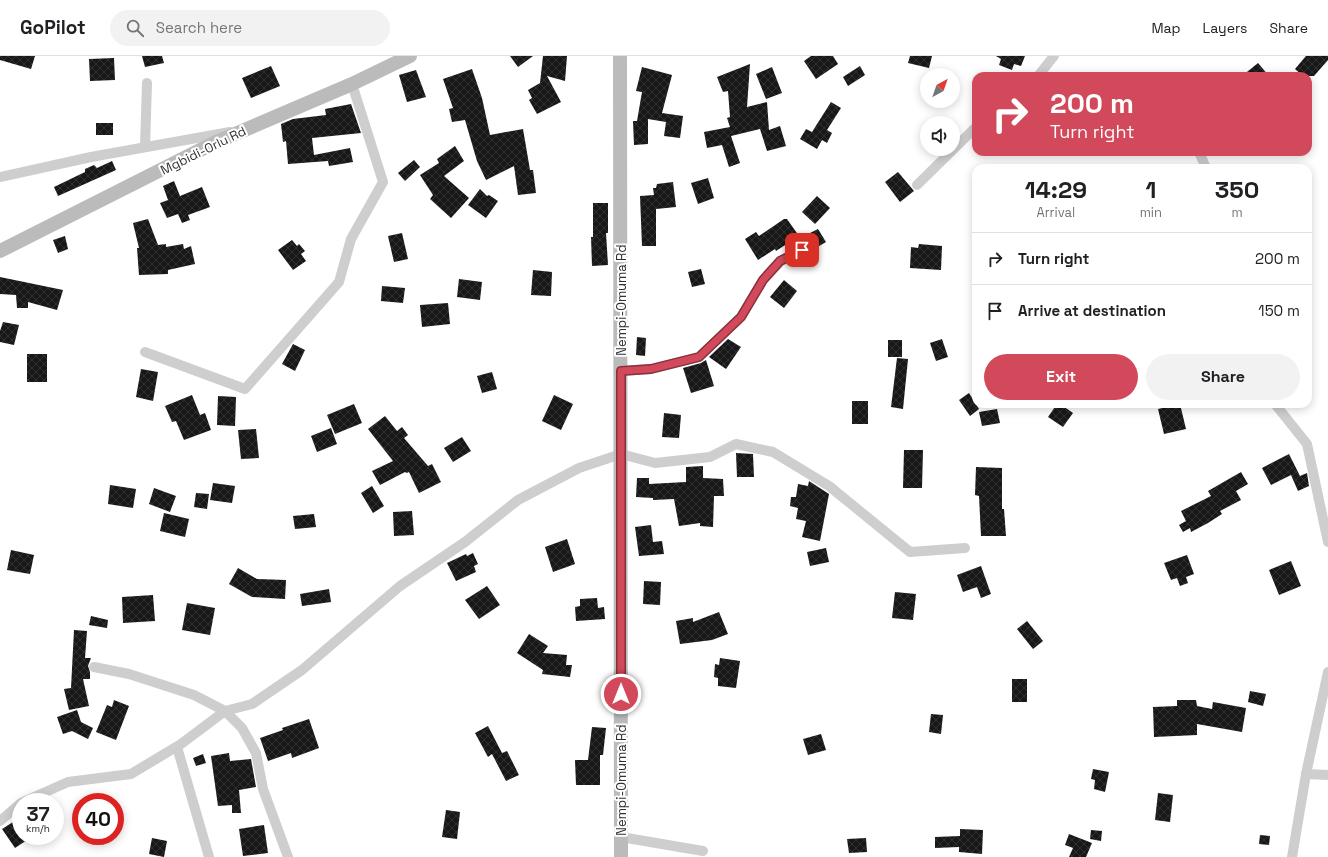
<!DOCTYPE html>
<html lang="en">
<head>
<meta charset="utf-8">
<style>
  :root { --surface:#fff; --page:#f2f2f2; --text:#202124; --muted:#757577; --line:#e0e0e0; --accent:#d2495b }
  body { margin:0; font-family:"Space Grotesk",sans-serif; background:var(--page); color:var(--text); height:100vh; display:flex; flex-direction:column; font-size:15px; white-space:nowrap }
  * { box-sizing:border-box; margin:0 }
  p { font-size:13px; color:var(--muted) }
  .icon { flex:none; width:22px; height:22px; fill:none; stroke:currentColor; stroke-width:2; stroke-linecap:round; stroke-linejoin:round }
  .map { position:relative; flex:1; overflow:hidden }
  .panel { position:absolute; left:972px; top:108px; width:340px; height:244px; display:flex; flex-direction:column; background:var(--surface); border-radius:12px; box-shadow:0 2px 10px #0003 }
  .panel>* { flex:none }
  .top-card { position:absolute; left:972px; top:16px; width:340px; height:84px; border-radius:12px; box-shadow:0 2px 10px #0003; background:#d2495b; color:#fff; overflow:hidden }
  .needle { width:26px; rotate:40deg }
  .fabs { position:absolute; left:920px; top:12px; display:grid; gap:8px }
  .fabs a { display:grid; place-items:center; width:40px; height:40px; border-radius:50%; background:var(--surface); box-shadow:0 2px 10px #0003; font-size:20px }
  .speed { position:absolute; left:12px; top:737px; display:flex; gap:8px; font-size:20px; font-weight:700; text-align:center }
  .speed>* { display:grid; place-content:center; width:52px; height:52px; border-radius:50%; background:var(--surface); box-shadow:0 2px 10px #0003; line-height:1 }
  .speed small { font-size:10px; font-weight:400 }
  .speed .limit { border:6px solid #d22; background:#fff; color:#111 }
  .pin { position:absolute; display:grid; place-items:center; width:34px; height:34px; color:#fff; margin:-17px; border-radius:8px; box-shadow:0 2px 6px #0006 }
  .me { position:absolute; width:44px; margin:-22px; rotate:0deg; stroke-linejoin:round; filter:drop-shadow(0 0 3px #0008) }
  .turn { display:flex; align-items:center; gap:14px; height:84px; padding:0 12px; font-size:18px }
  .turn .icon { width:52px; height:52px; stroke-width:2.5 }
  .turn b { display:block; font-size:28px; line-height:34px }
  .eta { display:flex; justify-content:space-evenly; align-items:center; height:68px; text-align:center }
  .eta b { font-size:24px; font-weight:700; line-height:28px }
  .cta { display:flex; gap:8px; margin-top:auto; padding:8px 12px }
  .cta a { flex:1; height:46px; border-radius:24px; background:var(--accent); color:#fff; font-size:16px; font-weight:700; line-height:46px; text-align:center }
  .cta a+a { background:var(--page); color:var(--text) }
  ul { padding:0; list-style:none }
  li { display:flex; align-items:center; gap:12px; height:52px; padding:0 12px; border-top:1px solid var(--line) }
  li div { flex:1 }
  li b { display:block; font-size:15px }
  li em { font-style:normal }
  header { display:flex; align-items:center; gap:24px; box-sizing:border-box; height:56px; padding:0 20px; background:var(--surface); border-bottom:1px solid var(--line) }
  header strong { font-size:19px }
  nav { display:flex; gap:22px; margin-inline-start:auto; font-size:14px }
  .search { width:280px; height:36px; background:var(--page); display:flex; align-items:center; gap:10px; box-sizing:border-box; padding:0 14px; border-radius:22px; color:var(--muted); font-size:15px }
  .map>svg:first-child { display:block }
</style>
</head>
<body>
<header>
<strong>GoPilot</strong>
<div class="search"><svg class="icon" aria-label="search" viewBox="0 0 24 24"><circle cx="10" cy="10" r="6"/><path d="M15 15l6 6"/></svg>Search here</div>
<nav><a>Map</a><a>Layers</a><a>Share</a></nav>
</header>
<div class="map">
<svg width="1328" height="801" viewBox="0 0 1328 801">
  <defs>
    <pattern id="building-cross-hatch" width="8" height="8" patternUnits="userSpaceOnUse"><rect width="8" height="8" fill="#181818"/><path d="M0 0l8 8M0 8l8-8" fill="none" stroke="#313131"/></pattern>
  </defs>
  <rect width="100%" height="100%" fill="#fff"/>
  <!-- building -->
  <g fill="url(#building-cross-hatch)">
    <path d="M0,0H35L31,13L0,4Z"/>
    <path d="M142,0H162L164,7L145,11Z"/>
    <path d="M510,0H533L518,11Z"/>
    <path d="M543,0H567L565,25L547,20L561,46L537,58L529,44L532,42L528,34L540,27Z"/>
    <path d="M811,0H833L838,8L816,23L804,5Z"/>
    <path d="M910,0H932L929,12L908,7Z"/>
    <path d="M996,0H1025L1021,10L1014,8L1012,14L999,9L1001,3Z"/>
    <path d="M1306,0H1328V4L1314,20H1303L1295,13Z"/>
    <path d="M114,2L115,24L90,25L89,3Z"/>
    <path d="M1258,7L1269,20H1242Z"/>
    <path d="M750,8L747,51L767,46L769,74L780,70L786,90L767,95L760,73L731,80L740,107L729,111L722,89L707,92L704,76L730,71L727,62L730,61L728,35L723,36L717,21Z"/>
    <path d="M271,10L280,30L251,42L242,22Z"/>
    <path d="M860,10L865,19L848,30L843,21Z"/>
    <path d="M642,11L672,19L662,57L683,60L680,82L664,80L666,66L648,63V88L634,89L633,65H637L642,36L636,35Z"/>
    <path d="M772,11L782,37L766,43L756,18Z"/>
    <path d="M472,13L482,42L490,79L523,73L530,114H533L536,137L518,139L514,110L486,124L477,105L465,64L452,66L449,53L453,52L443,23Z"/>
    <path d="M416,14L426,41L407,46L399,19Z"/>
    <path d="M831,46L841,52L827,74L832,77L827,87L822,84L817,93L800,83L806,73L812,76Z"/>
    <path d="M351,48L361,77L312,82L314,99L350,92L353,106L329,110L328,105L288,108L286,85L283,86L281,68L293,63L326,59L325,53Z"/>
    <rect x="96" y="67" width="17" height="12"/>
    <path d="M455,90L464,105L444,120L469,142L451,162L430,143L433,139L420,119L439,107L437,103Z"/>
    <path d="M414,104L420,111L405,125L398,117Z"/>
    <path d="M112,105L116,114L58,140L54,131L85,116V113L94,109L97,112Z"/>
    <path d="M898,116L914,135L900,146L885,126Z"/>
    <path d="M708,122L714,142L698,148L691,127Z"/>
    <path d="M174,125L180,140L202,131L210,151L188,159L190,164L182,167L178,158L167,162L160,147L168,144L163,130Z"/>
    <path d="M673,126L676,151L656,153V190H642L640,140L654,139L653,132H656L657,128Z"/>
    <path d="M480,133L487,140L489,139L498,145L486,162L468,149Z"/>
    <path d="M817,140L830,152L815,168L802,156Z"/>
    <path d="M593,147H608V177H606L608,209L592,210L591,181H593Z"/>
    <path d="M148,163L158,189L166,188V191L183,188L184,193L191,190L195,208L168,214V218L139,219L137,192H139L133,167Z"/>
    <path d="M784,163H787L799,180L776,195L775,193L758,204L745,183L756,176L759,180Z"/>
    <path d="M818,173L826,186L814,193L806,179Z"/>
    <path d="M402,177L408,203L394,206L388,180Z"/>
    <path d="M65,180L68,193L58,197L53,184Z"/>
    <path d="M292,184L297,190L299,188L305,195L301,198L306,205L293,214L278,194Z"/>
    <path d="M919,188L942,190L941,214L910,212L911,191L918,192Z"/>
    <path d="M701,213L705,228L692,231L688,216Z"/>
    <path d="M533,214L552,216L551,240L531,239Z"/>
    <path d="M0,221L63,234L57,254L28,246V252H17L16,239L0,238Z"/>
    <path d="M459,223L482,226L480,244L457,241Z"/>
    <path d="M784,224L797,235L784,252L770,241Z"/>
    <path d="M382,230L405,232L403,247L381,245Z"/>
    <path d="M448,247L450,268L422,271L420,249Z"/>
    <path d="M3,266L19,269L14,289L0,286V275Z"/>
    <path d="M637,281L646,282L645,300L636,299Z"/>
    <path d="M728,283L741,291L726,313L709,301Z"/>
    <path d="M942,283L948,301L936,305L930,287Z"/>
    <rect x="888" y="284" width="14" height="17"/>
    <path d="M293,288L305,294L295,315L282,308Z"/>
    <rect x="27" y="298" width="20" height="28"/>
    <path d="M897,302L908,303L903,353L891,351Z"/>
    <path d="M706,304L714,330L691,337L683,312L701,307Z"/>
    <path d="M141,313L158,316L153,345L136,341Z"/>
    <path d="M492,316L497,333L482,337L477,320Z"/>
    <path d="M969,337L979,353L970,360L959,344Z"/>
    <path d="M192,339L200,359L205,357L211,374L184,384L176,365L172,366L165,350Z"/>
    <path d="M554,339L573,348L561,374L542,365Z"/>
    <path d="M218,340L236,341L235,370L217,369Z"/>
    <rect x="852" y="345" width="16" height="23"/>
    <path d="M354,348L362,367L335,378L327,359Z"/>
    <path d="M1057,348H1060L1073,357L1063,371L1048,361Z"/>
    <path d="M1180,348L1186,373L1164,378L1158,353Z"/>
    <path d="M997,353L1000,367L982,370L979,356Z"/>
    <path d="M664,357L681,359L679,382L662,381Z"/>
    <path d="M385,360L397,375L402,371L408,379L404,382L428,410L432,408L441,426L419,437L409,416L407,417L405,416L380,429L372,415L393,405L368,373Z"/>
    <path d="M331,372L337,388L317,396L311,380Z"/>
    <path d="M256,373L259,402L241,403L238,374Z"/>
    <path d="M462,381L471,395L453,406L444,392Z"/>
    <path d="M904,394H923L922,432H903Z"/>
    <path d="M736,397L753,398L754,421H737Z"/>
    <path d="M1289,398L1300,420L1307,417L1309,430L1298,435L1291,419L1271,429L1262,412Z"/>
    <path d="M703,410V422L723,423L724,440H714L713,471L700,470V467L679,470L674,443L653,444V442L636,441L637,422H649V428L686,426V411Z"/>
    <path d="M976,411L1002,412V453H1004L1006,480H981L979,440L975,439Z"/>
    <path d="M1241,416L1248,428L1236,435L1241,444L1220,455L1222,458L1208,467L1191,476L1190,472L1183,476L1179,469L1186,465L1181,455L1211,440L1208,435Z"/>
    <path d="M809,425L829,438L820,485L802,481L806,465L796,463L798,452L790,450L791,441H796L798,428L808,430Z"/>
    <path d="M213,427L235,430L232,447L210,444Z"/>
    <path d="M110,429L136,433L133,452L108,448Z"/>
    <path d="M372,430L384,450L373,457L361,437Z"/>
    <path d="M154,432L176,440L170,456L149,448Z"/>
    <path d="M196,437L209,438L207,453L194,451Z"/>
    <path d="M412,455L414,479L394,480L393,456Z"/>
    <path d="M164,457L189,463L185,481L160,475Z"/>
    <path d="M314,458L316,471L295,473L293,460Z"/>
    <path d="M651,469L653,486L662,485L664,498L639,500L635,471Z"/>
    <path d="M567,483L575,508L553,516L545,491Z"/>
    <path d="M826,492L829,506L810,510L807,496Z"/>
    <path d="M11,494L34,499L30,518L7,514Z"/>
    <path d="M473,497L478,508L474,510L476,516L456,525L447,507L466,498L467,500Z"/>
    <path d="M1187,499L1194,518L1186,521L1188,527L1180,530L1177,522L1171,524L1164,507Z"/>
    <path d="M1291,505L1301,530L1279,539L1269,514Z"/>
    <path d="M981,510L991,538L981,542L977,531L963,536L957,519Z"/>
    <path d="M238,512L257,523L286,524L285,543L252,541L229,528Z"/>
    <path d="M644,525L661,526L660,549L643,548Z"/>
    <path d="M487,530L500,549L479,563L465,544Z"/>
    <path d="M329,533L331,546L302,550L300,538Z"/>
    <path d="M895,536L916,538L913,564L892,562Z"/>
    <path d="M153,539L155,565L123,567L122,541Z"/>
    <path d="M597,542L598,552L604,551L605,563L576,565L575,551L580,550V543Z"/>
    <path d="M187,547L215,552L210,579L182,574Z"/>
    <path d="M719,556L728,578L712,584L680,588L676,565L693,562V566Z"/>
    <path d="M91,560L108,564L107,572L89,569Z"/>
    <path d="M1027,565L1043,585L1033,593L1017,573Z"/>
    <path d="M74,574L87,575L85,602H91L88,610L90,616V623H83L89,650L69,654L64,633L71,632Z"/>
    <path d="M529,578L548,590L543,597L567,599L566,609H572L570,621L542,618L543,614L517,597Z"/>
    <path d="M720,602L740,605L736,632L718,630V622L714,621L715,608L719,609Z"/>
    <rect x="1012" y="623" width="15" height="23"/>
    <path d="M1250,635L1266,638L1263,650L1248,646Z"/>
    <path d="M114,644L129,650L116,684L96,676L107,649L112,651Z"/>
    <path d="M1177,644H1196L1197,650L1212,653L1213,646L1246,652L1242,676L1197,668V679L1154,681L1153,651L1177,650Z"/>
    <path d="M77,654L81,666L93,672L88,683L72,675L63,678L57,661Z"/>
    <path d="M931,658L943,659L941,678L929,676Z"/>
    <path d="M309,663L319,692L292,702L291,697L268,705L260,682L283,674L282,672Z"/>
    <path d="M488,670L502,697L507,695L519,719L506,725L492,698L488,701L475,677Z"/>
    <path d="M592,671L606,672L603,699H600V729H576L575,704H588Z"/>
    <path d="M821,678L826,694L808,699L803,683Z"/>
    <path d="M229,697L230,705L251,703L256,731L239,734L241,757H232V749L218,750L211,700Z"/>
    <path d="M203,698L206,707L196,710L193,702Z"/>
    <path d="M1093,713L1109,716L1105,736L1094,733L1095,724L1091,723Z"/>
    <path d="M1158,737L1173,739L1170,766L1155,764Z"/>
    <path d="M446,754L460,756L457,783L442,781Z"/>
    <path d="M21,761V780H33L15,792L2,773Z"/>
    <path d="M264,769L268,797L243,800L239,773Z"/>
    <path d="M960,773L983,774L982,798L959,796V791L935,792V781L960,780Z"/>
    <path d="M1091,774L1102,775L1101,785L1090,783Z"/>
    <path d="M1069,778L1092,787L1086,801H1069L1073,792L1065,789Z"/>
    <path d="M1260,779L1270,780L1269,789L1259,788Z"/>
    <path d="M152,782L167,785L164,801L149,798Z"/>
    <path d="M866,782L867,796L849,797L847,783Z"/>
  </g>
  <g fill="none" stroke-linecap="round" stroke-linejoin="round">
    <!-- street -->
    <g stroke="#cecece" stroke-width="10">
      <path d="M1038,20L1054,0"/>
      <path d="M145,91L147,27"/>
      <path d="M1199,96L1206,112"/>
      <path d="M0,121L91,101L230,76"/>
      <path d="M917,129L976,71"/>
      <path d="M145,296L245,333L339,226L351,183L383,126L352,28"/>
      <path d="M621,315L651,313L699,301L741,261L763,224L781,205L801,195"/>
      <path d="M1275,348L1307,388L1328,486"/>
      <path d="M94,611L129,618L194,639L225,655L242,672L256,697L263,733L288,801"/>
      <path d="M177,691L209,801"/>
      <path d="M1306,718L1328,719"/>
      <path d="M23,746L68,726L131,718L181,688L225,655L252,648L302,614L400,530L465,486L518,444L579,412L621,398L655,407L710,401L736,388L773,396L829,430L910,496L965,492"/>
      <path d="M0,765L21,747"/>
      <path d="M621,781L703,795"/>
      <path d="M1292,801L1306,718L1328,616"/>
    </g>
    <!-- secondary -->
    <g stroke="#bbb" stroke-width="14">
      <path d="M620,0L621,801"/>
      <path d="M0,195L214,87L352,28L410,0"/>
    </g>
  </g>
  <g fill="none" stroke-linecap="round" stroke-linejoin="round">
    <defs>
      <path id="route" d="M621,638V315L651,313L699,301L741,261L763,224L780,205L802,194"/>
    </defs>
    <!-- route casing -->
    <use href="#route" stroke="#882f3b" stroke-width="10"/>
    <!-- route -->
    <use href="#route" stroke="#d2495b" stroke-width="7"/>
  </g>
  <g text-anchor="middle" stroke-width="4" stroke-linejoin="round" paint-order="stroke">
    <!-- street labels -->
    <g font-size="13" fill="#313131" stroke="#fff">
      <text transform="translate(203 94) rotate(-26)" y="5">Mgbidi-Orlu Rd</text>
      <text transform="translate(621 244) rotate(-90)" y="5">Nempi-Omuma Rd</text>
      <text transform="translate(621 724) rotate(-90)" y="5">Nempi-Omuma Rd</text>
    </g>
  </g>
</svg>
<div class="fabs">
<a><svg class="needle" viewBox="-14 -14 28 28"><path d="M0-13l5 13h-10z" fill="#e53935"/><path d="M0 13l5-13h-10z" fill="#757577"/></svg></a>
<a><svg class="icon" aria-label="sound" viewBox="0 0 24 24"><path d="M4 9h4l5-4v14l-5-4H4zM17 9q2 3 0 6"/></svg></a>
</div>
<div class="speed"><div>37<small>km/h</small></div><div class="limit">40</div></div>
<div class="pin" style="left:802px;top:194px;background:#d93025"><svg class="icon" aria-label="arrive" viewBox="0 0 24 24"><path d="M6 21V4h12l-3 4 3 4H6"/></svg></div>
<svg class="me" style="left:621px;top:638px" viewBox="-20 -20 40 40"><circle r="17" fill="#d2495b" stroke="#fff" stroke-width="3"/><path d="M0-11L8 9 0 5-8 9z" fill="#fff"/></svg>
<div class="top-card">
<div class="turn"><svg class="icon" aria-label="right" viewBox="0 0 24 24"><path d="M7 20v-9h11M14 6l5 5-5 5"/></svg><div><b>200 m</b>Turn right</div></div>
</div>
<section class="panel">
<div class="eta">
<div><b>14:29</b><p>Arrival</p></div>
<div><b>1</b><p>min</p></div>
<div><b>350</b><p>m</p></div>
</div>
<ul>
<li><svg class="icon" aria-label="right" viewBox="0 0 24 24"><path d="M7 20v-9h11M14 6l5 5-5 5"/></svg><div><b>Turn right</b></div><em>200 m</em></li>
<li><svg class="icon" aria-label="arrive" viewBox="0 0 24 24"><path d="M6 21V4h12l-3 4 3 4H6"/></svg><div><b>Arrive at destination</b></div><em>150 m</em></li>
</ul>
<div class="cta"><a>Exit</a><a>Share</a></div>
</section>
</div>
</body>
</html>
